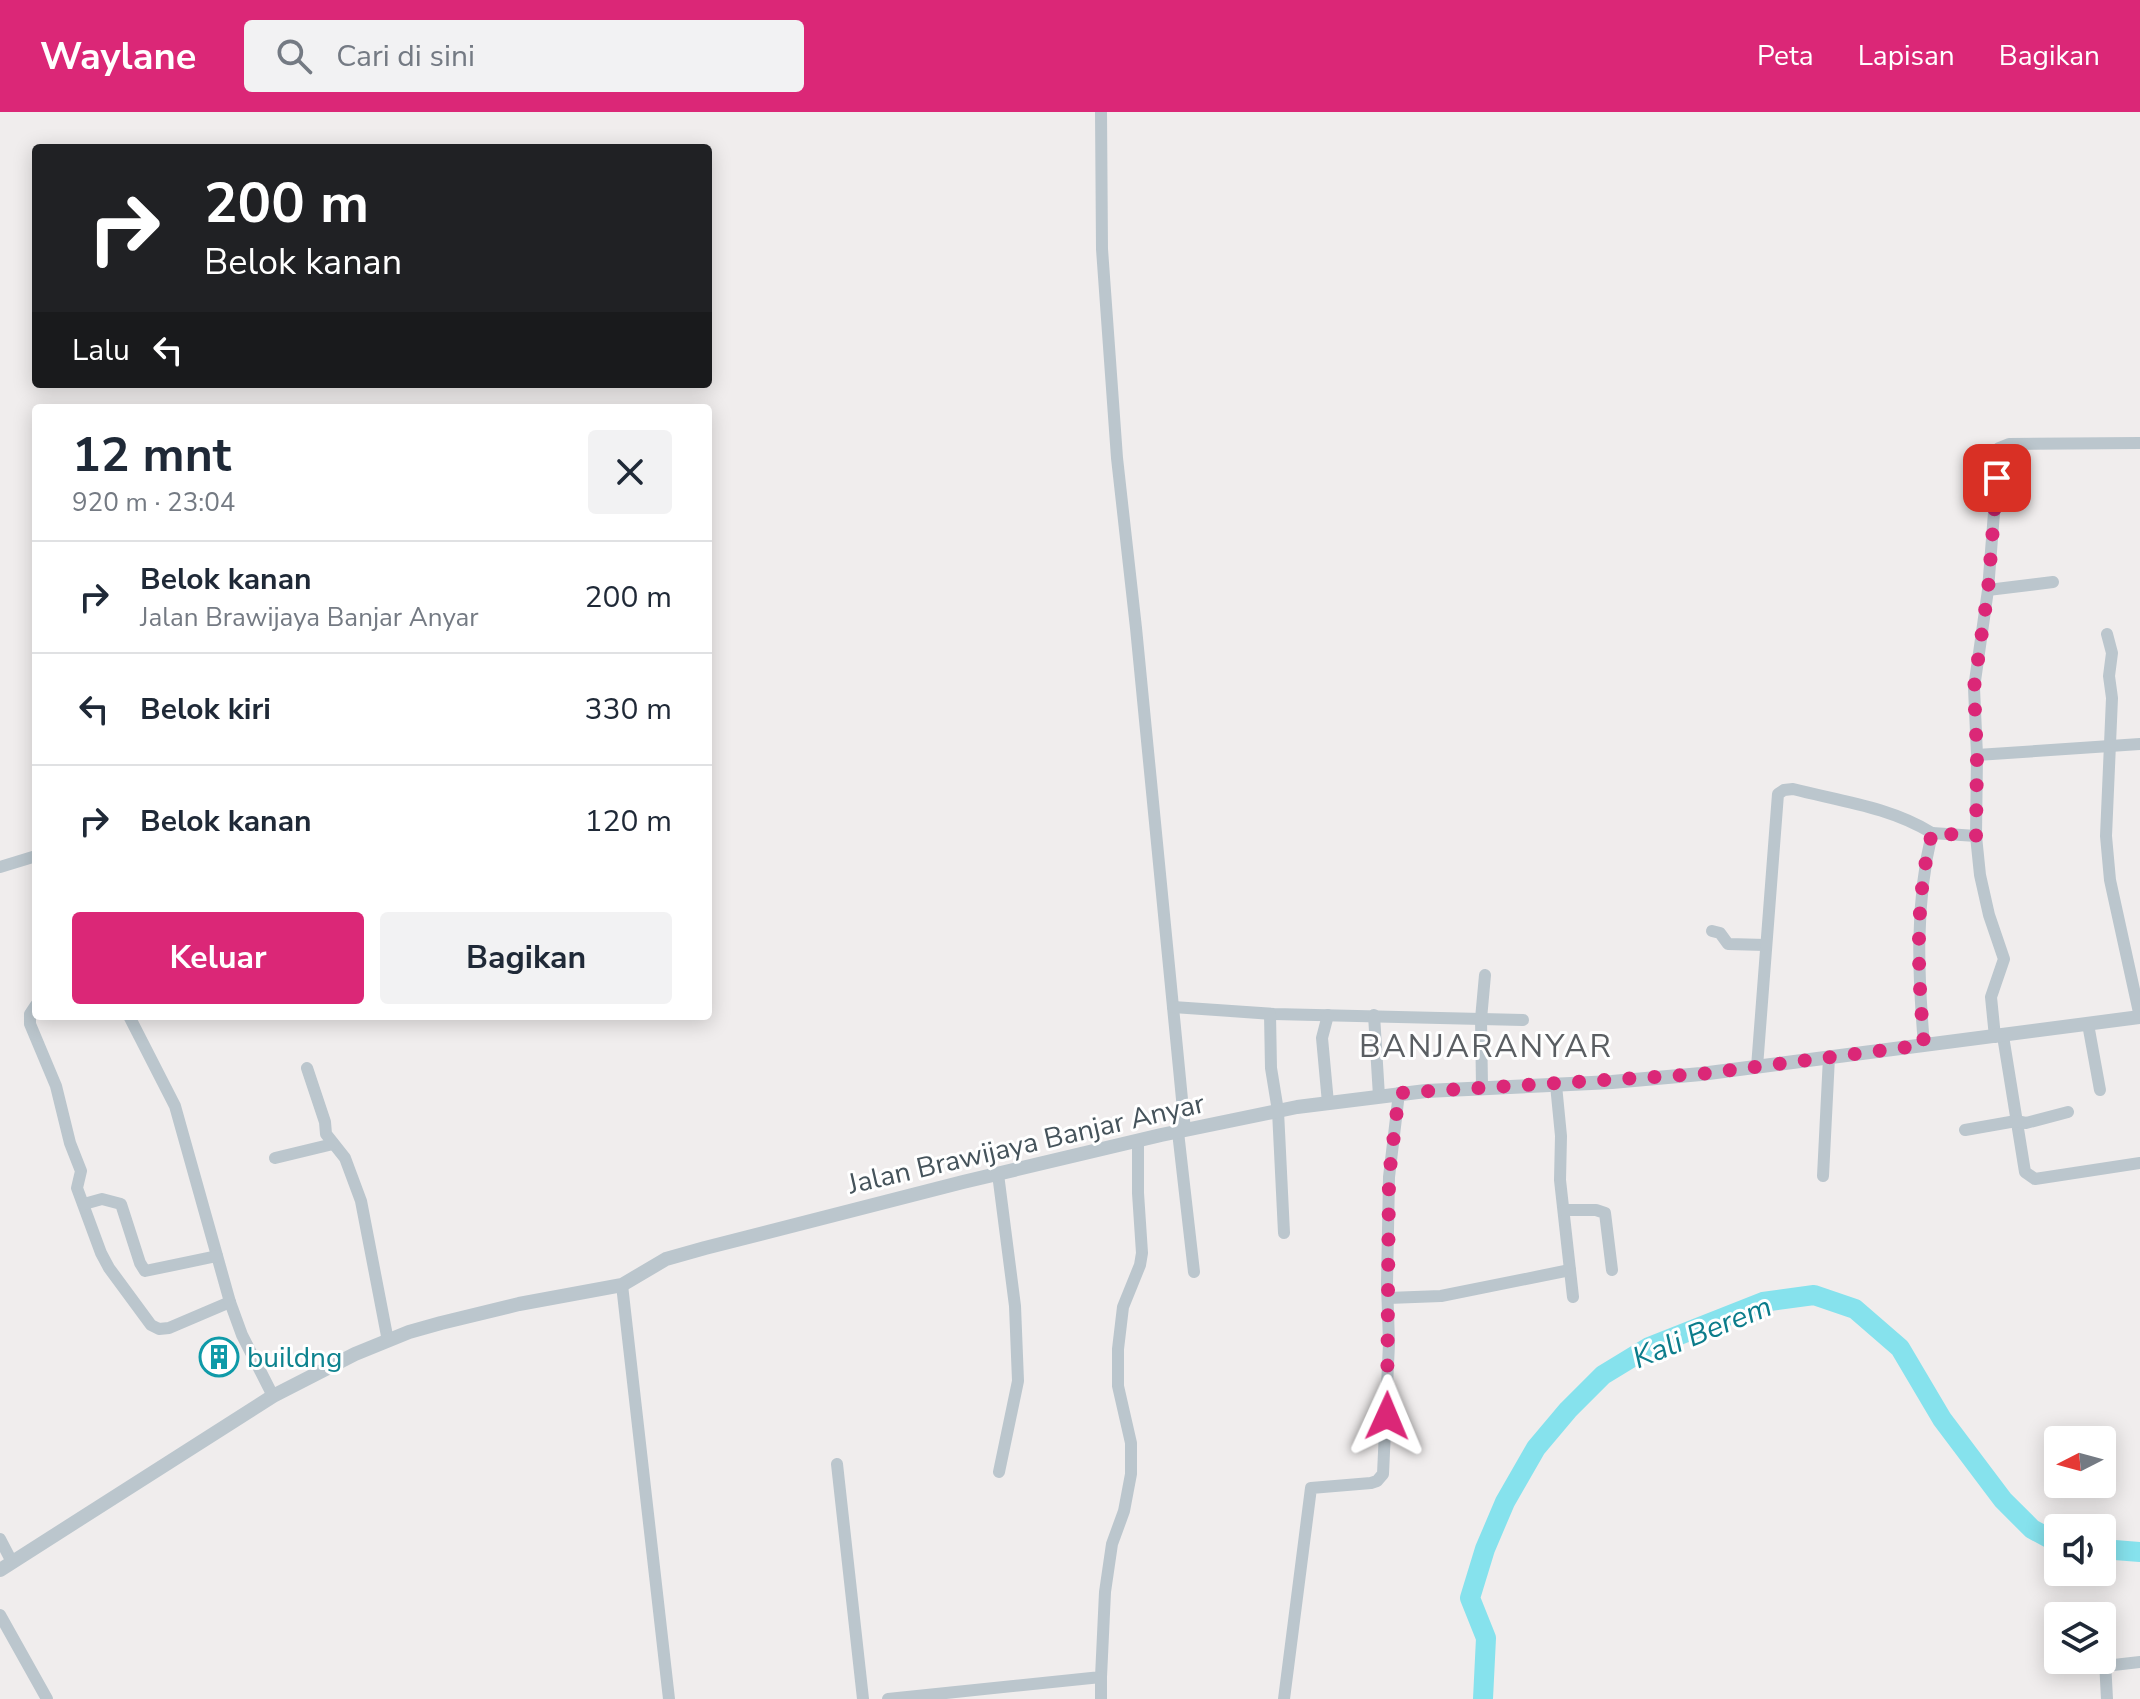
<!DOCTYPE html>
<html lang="id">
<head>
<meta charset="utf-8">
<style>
  :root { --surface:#fff; --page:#f2f2f3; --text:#1f2937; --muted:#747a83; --line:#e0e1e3; --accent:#db2777 }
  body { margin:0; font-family:"Nunito Sans",sans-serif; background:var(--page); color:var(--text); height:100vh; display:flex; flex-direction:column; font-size:30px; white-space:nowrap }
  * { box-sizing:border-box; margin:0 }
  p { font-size:26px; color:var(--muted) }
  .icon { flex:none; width:44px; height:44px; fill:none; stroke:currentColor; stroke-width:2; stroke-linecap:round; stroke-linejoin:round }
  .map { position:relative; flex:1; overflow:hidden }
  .sheet { position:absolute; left:32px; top:292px; width:680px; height:616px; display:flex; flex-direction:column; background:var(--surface); border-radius:8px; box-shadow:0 4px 20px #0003 }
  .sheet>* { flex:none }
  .hud { position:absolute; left:32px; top:32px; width:680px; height:244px; border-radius:8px; box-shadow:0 4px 20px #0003; background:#202124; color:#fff; overflow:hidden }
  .needle { width:52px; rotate:264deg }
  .buttons { position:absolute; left:2044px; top:1314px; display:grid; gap:16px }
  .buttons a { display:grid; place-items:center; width:72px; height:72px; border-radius:8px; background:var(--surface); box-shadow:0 4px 20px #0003; font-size:40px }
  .pin { position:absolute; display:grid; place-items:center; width:68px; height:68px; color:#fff; margin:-34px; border-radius:16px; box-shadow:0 4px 12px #0006 }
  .me { position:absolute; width:88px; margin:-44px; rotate:1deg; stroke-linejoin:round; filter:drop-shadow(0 0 6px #0008) }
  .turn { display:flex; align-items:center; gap:28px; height:168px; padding:0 40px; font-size:36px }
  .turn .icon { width:104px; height:104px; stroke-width:2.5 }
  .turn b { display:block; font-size:56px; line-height:68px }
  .then { display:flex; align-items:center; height:76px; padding:0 40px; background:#0003; gap:16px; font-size:30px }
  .round { display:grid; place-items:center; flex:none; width:84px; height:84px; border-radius:8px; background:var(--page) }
  .head { display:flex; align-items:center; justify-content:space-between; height:136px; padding:0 40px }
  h1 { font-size:48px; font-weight:700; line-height:60px }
  .primary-button { display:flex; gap:16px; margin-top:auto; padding:16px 40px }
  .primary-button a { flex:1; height:92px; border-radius:8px; background:var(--accent); color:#fff; font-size:32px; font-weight:700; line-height:92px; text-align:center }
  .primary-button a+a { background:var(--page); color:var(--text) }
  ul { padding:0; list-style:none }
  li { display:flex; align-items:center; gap:24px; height:112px; padding:0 40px; border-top:2px solid var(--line) }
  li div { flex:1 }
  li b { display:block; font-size:30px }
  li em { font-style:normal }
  header { display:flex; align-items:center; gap:48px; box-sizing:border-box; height:112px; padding:0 40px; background:var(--accent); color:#fff }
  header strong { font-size:38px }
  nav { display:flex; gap:44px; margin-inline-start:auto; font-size:28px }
  .search { width:560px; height:72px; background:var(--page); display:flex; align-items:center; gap:20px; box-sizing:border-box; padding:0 28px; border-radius:8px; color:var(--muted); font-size:30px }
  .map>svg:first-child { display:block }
</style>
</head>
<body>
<header>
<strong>Waylane</strong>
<div class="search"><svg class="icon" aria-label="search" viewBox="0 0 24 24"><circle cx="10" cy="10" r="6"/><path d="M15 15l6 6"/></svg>Cari di sini</div>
<nav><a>Peta</a><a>Lapisan</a><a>Bagikan</a></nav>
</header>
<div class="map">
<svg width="2140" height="1587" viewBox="0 0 2140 1587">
  <rect width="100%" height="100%" fill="#f0eded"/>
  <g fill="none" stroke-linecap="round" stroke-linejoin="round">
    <!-- river -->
    <g stroke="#86e2ed" stroke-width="20">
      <path d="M2102,1437L2140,1440"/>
      <path d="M1483,1587L1486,1526L1470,1486L1485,1437L1505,1390L1536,1336L1568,1298L1603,1263L1649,1235L1763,1190L1814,1183L1855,1197L1900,1236L1942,1307L2003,1388L2032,1417L2058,1431"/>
    </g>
    <!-- minor -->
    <g stroke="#bbc6cd" stroke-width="12">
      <path d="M1101,0L1102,137L1117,346L1136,516L1185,1018"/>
      <path d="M1988,478L2053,470"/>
      <path d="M2107,522L2112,541L2109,564L2112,586L2106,724L2110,768L2140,905"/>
      <path d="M1977,643L2140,632"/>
      <path d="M1976,724L1980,763L1989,803L2004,847L1991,885L1995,925"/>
      <path d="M0,755L36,744"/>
      <path d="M1712,819L1720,821L1728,832L1766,833"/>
      <path d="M36,893L30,902V912L56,974L70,1031L81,1059L77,1076L101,1141L109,1156L151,1213L159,1217L169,1216L230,1190"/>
      <path d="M1173,895L1274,902L1523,908"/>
      <path d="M1270,902L1271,956L1278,999L1284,1121"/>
      <path d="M1328,903L1322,926L1328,991"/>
      <path d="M1374,903L1379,984"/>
      <path d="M129,904L175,994L230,1190L242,1223L273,1284"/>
      <path d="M2088,912L2100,978"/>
      <path d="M2003,924L2025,1060L2035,1067L2140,1051"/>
      <path d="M1924,933C1918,861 1915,792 1932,721L1976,724L1977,643L1974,576L1988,478L1999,336L2009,332L2140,331"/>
      <path d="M1757,955L1778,682L1784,678L1793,677C1840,689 1890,695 1932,721"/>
      <path d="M307,956L325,1010L326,1022L345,1046L361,1089L388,1229"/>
      <path d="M1556,973L1561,1024L1560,1068L1573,1185"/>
      <path d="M1482,975L1481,907L1485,863"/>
      <path d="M1965,1018L2016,1009L2026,1011L2068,1000"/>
      <path d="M1178,1020L1194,1160"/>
      <path d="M275,1046L333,1032"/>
      <path d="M998,1062L1015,1194L1018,1269L999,1360"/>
      <path d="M1823,1064L1829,945"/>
      <path d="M84,1092L102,1087L121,1092L140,1151L145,1159L217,1144"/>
      <path d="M1564,1098H1596L1605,1101L1612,1158"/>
      <path d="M622,1173L669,1587"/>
      <path d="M1388,1186L1441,1184L1570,1158"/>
      <path d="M837,1352L863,1587"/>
      <path d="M0,1427L12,1450"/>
      <path d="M0,1503L47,1587"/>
      <path d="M2104,1530L2107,1587"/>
      <path d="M2105,1554L2140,1550"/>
      <path d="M888,1587L1101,1565L1105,1480L1112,1432L1124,1399L1131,1362V1331L1118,1274V1237L1123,1195L1140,1153L1142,1141L1138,1081V1029"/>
      <path d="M1101,1587V1565"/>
      <path d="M1284,1587L1311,1376L1371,1371L1377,1369L1383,1362L1389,1231L1387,1172L1389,1065L1399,981"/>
    </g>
    <!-- tertiary -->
    <path stroke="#bbc6cd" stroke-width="14" d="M0,1458L273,1284L355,1242L409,1220L441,1211L519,1192L622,1173L666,1147L705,1136L963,1070L1161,1023L1297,995L1426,979L1612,970L1701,962L2140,905"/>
  </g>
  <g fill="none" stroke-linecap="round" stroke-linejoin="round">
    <!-- route -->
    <path stroke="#db2777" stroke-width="14" stroke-dasharray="0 25.2" d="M1387,1304L1389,1065L1399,981L1701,962L1924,933C1918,861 1914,792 1932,721L1976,724L1977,643L1974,576L1988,478L1997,366"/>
  </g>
  <!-- icons -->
  <defs>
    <symbol id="building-ring" viewBox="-11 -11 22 22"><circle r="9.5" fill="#fff" stroke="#0f9aa8" stroke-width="1.5"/><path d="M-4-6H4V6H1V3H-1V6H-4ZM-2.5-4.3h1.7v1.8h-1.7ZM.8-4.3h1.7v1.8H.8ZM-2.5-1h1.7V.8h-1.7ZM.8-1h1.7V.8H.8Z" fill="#0f9aa8"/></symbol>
  </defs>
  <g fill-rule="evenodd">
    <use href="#building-ring" x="197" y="1223" width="44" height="44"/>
  </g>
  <g text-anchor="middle" stroke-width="6" stroke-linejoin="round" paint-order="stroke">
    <!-- street labels -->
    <g font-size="28" fill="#45535b" stroke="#fff">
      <text transform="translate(1026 1031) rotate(-13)" y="10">Jalan Brawijaya Banjar Anyar</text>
    </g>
    <!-- culture labels -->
    <g font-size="28" fill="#0d838f" stroke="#fff" text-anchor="start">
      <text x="247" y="1255">buildng</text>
    </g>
    <!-- water labels -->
    <g font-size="30" font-style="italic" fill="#0b7c8b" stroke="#fff">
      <text transform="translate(1702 1220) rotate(-22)" y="10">Kali Berem</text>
    </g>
    <!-- quarter labels -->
    <g font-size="32" letter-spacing="2" fill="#5a5e62" stroke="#fff">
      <text x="1486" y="945">BANJARANYAR</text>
    </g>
  </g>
</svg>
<div class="buttons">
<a><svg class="needle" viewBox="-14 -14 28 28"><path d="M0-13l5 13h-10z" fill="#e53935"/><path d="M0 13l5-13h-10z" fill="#747a83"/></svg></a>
<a><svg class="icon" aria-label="sound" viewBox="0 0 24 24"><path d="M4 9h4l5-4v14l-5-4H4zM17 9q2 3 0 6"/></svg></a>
<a><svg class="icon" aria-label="layers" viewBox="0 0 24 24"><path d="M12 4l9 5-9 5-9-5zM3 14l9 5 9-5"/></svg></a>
</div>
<div class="pin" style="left:1997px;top:366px;background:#d93025"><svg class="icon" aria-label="arrive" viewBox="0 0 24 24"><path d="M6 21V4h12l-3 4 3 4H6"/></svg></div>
<svg class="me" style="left:1387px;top:1304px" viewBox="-20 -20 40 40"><path d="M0-17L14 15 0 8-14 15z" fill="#db2777" stroke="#fff" stroke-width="4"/></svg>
<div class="hud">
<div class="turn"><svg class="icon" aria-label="right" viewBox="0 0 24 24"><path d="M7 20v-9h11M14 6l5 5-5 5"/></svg><div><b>200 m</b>Belok kanan</div></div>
<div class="then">Lalu<svg class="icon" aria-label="left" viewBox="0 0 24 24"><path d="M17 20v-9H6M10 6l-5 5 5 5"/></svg></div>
</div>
<section class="sheet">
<div class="head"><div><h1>12 mnt</h1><p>920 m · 23:04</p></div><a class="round"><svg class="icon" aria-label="close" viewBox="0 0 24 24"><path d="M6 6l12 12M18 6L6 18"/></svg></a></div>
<ul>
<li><svg class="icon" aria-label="right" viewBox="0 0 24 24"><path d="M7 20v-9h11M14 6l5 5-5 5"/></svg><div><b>Belok kanan</b><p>Jalan Brawijaya Banjar Anyar</p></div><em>200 m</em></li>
<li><svg class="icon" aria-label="left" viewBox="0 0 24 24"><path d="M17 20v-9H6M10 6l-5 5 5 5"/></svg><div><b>Belok kiri</b></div><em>330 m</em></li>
<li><svg class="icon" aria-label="right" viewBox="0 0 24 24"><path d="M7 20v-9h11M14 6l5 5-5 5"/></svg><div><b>Belok kanan</b></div><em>120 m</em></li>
</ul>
<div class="primary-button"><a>Keluar</a><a>Bagikan</a></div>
</section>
</div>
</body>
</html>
